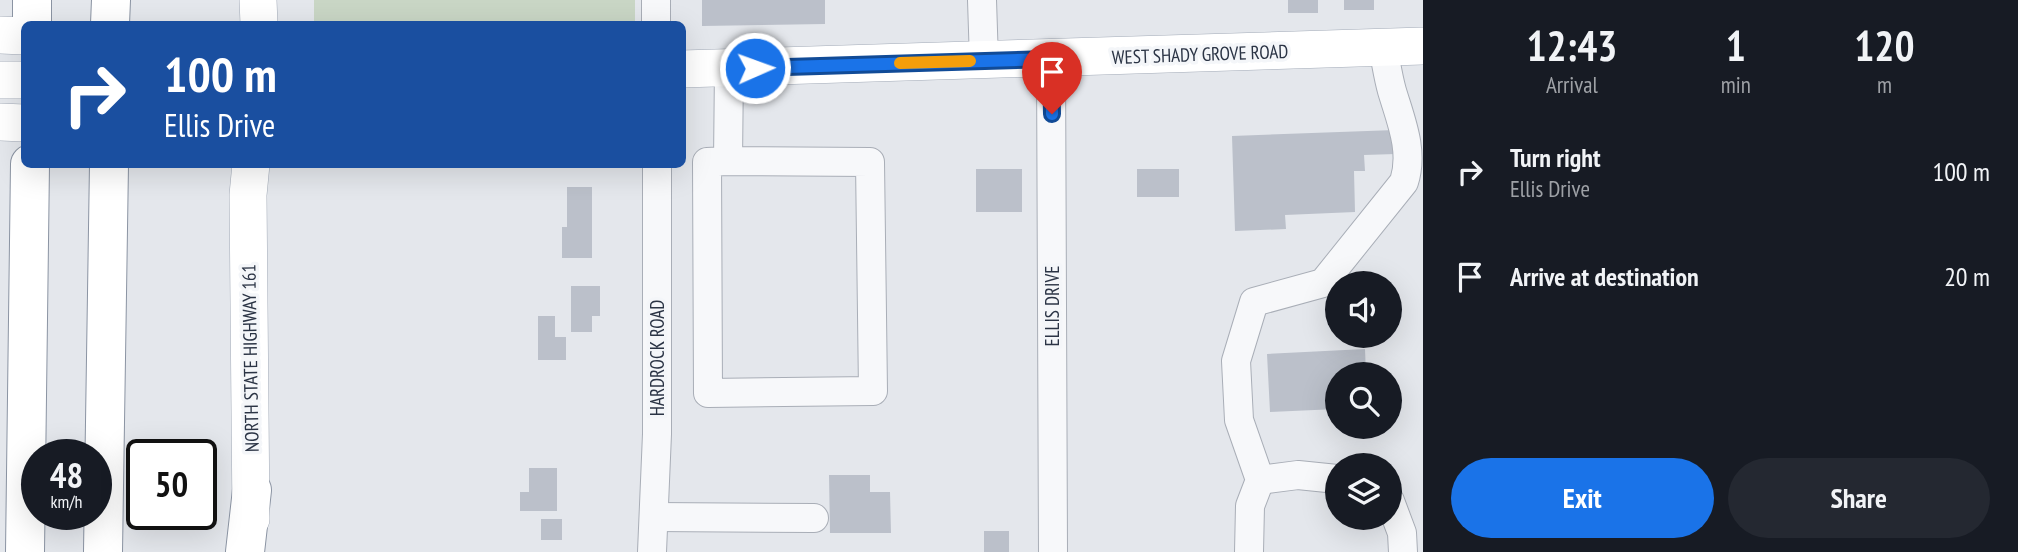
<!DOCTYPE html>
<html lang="en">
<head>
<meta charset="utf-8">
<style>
  :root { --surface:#171b24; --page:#242831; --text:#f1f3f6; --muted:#9ea1a6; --accent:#1a73e8 }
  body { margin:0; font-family:"PT Sans Narrow",sans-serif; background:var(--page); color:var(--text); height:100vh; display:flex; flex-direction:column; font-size:26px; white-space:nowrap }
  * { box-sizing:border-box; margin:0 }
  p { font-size:23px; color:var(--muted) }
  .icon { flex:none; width:38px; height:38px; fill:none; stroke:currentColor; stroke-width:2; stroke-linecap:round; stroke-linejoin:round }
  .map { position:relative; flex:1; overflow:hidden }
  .sheet { display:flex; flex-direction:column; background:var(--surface); width:595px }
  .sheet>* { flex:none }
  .hud { position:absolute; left:21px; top:21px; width:665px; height:147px; border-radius:10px; box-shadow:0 7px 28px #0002; background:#1a4fa0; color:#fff; overflow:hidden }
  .fabs { position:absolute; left:1325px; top:271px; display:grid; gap:14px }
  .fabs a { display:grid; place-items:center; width:77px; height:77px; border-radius:50%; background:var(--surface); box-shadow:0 7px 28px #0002; font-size:35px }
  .speed { position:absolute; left:21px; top:439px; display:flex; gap:14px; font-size:35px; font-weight:700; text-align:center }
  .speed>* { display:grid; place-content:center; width:91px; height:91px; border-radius:50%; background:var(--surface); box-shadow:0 7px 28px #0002; line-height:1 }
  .speed small { font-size:18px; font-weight:400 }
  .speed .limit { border:4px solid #111; border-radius:10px; background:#fff; color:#111 }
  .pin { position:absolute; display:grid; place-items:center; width:60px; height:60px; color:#fff; margin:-72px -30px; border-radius:50% 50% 50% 0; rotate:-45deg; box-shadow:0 0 7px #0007 }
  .pin .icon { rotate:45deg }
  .me { position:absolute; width:77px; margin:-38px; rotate:88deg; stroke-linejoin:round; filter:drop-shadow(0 0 5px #0008) }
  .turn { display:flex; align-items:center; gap:24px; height:147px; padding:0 28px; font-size:32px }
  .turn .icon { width:91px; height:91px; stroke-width:2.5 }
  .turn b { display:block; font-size:49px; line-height:60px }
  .eta { display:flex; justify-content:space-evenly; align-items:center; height:119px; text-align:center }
  .eta b { font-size:42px; font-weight:700; line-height:49px }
  .cta { display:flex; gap:14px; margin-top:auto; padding:14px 28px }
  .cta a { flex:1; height:80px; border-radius:42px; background:var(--accent); color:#fff; font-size:28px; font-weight:700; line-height:80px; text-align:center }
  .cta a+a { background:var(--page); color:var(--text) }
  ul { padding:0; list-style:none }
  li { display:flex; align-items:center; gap:21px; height:105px; padding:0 28px }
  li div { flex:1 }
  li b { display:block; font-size:26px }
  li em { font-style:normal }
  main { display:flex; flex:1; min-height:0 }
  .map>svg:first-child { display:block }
</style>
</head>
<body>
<main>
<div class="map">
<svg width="1423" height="552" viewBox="0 0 1423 552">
  <rect width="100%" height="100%" fill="#e4e7ec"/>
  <!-- green -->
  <path fill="#c9d6c5" d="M314,0H635V24L314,23Z"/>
  <!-- building -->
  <g fill="#bbc0ca">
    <path d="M702,0H825V24L702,26Z"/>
    <rect x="1288" y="0" width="30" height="13"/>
    <rect x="1344" y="0" width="30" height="10"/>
    <path d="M1395,130L1396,154L1364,155L1365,171H1354L1355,212L1285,215L1286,229L1235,231L1232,136Z"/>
    <rect x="976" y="169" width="46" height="43"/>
    <rect x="1137" y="169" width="42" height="28"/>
    <path d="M567,187H592V258H562V227H567Z"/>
    <path d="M571,286H600V316H592V332H571Z"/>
    <path d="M538,316H555V337H566V360H538Z"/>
    <path d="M1365,349L1366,374H1337V409L1270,412L1267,354Z"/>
    <path d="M529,468H557V511H520V492H529Z"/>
    <path d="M829,475H870V492H890L891,533H830Z"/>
    <rect x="541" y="519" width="21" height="21"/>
    <rect x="984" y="531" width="25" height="21"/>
  </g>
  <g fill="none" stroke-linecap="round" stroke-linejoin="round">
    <defs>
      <g id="minor">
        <path d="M656,0V24"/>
        <path d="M982,0L984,61"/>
        <path d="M1051,59L1053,552"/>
        <path d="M728,161L870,162L873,391L708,393L707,162L728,161L729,68"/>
        <path d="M1260,480L1298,475L1337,479"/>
        <path d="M1390,501L1402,533L1403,552"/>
        <path d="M654,517L814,518"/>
        <path d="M652,552L657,434V164"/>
        <path d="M1249,552L1250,506L1260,480L1239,420L1236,361L1254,302L1323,283L1404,182C1414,151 1401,121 1392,91C1388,77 1386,62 1383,48"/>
      </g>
      <g id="major">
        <path d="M258,0L259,24"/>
        <path d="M0,35L24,36"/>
        <path d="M682,69L1423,46"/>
        <path d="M0,80H24"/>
        <path d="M0,122L24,123"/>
        <path d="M251,164L248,195L251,519"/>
      </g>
      <g id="highway">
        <path d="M32,24V0"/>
        <path d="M110,24L111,0"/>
        <path d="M25,552L30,164"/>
        <path d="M103,552L109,164"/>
        <path d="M245,552L252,490"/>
      </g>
    </defs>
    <!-- minor casing -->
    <use href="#minor" stroke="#a9aeb7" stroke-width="30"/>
    <!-- major casing -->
    <use href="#major" stroke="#a3abb8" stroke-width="38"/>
    <!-- highway casing -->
    <use href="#highway" stroke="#8b94a3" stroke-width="40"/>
    <!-- minor -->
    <use href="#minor" stroke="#f7f8fa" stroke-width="28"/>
    <!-- major -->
    <use href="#major" stroke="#fff" stroke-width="37"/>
    <!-- highway -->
    <use href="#highway" stroke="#fff" stroke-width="38"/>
  </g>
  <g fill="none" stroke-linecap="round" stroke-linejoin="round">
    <defs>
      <path id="route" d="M755,68L1051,59L1052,114"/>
    </defs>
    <!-- route casing -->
    <use href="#route" stroke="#114b97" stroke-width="18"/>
    <!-- route -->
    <use href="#route" stroke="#1a73e8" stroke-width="12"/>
    <!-- slow -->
    <path stroke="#f59e0b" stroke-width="12" d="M900,63L970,61"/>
  </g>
  <g text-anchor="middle" stroke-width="7" stroke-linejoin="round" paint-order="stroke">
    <!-- street labels -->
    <g font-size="19" fill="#2b3445" stroke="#f4f6f9">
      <text transform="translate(1200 54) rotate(-2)" y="7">WEST SHADY GROVE ROAD</text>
      <text transform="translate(1052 306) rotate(-90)" y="7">ELLIS DRIVE</text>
      <text transform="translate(250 358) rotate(-91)" y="7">NORTH STATE HIGHWAY 161</text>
      <text transform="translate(657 358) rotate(-90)" y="7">HARDROCK ROAD</text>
    </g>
  </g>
</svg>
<div class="fabs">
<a><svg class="icon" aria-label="sound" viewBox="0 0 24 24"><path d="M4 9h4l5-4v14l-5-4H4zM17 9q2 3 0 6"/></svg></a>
<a><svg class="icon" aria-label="search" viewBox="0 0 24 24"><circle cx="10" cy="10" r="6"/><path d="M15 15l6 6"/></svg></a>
<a><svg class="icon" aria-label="layers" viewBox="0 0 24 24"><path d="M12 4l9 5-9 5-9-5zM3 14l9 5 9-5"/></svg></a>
</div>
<div class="speed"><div>48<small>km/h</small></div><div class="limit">50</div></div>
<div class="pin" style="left:1052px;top:114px;background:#d93025"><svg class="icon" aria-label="arrive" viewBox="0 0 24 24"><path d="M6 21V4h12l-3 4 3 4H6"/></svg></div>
<svg class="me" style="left:755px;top:68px" viewBox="-20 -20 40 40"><circle r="17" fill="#1a73e8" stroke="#fff" stroke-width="3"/><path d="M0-11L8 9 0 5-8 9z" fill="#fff"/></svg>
<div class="hud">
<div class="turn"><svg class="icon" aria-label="right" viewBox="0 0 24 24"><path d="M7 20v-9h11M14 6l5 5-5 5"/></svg><div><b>100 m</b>Ellis Drive</div></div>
</div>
</div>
<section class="sheet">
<div class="eta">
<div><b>12:43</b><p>Arrival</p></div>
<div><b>1</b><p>min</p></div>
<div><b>120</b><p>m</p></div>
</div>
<ul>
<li><svg class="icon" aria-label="right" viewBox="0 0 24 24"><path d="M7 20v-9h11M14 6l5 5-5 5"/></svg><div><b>Turn right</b><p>Ellis Drive</p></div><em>100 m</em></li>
<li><svg class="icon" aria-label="arrive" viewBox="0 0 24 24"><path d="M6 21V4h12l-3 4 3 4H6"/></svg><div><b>Arrive at destination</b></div><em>20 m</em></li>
</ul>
<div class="cta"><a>Exit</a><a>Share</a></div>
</section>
</main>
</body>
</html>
